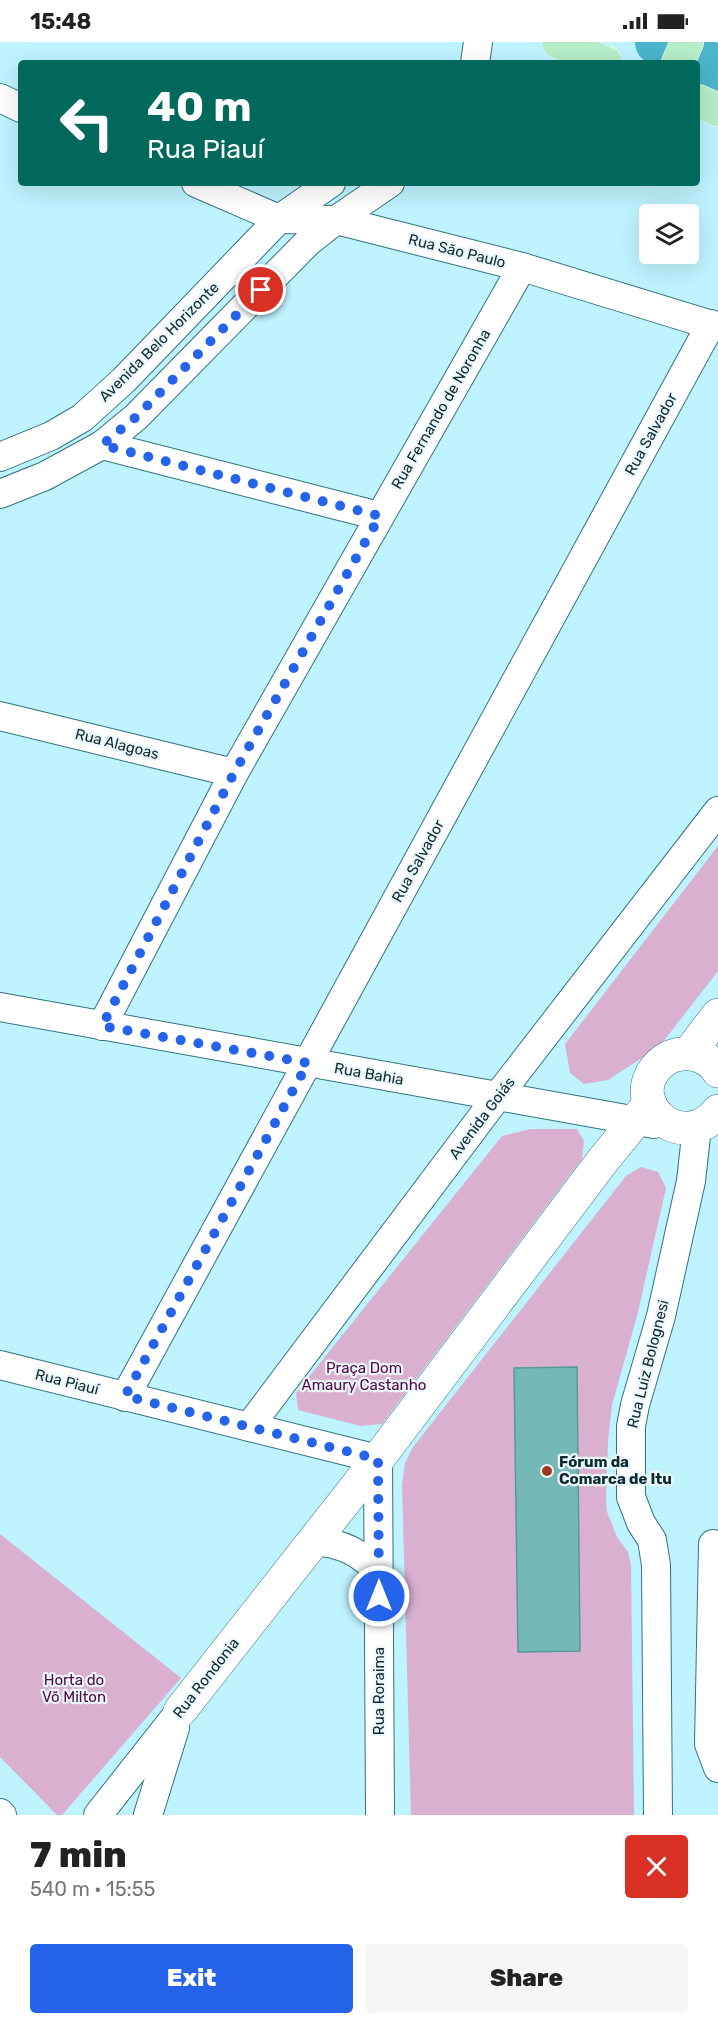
<!DOCTYPE html>
<html lang="en">
<head>
<meta charset="utf-8">
<style>
  :root { --surface:#fff; --page:#f6f6f6; --text:#222; --muted:#767676; --accent:#2563eb }
  body { margin:0; font-family:Rubik,sans-serif; background:var(--page); color:var(--text); height:100vh; display:flex; flex-direction:column; font-size:22px; white-space:nowrap }
  * { box-sizing:border-box; margin:0 }
  p { font-size:20px; color:var(--muted) }
  .icon { flex:none; width:33px; height:33px; fill:none; stroke:currentColor; stroke-width:2; stroke-linecap:round; stroke-linejoin:round }
  .map { position:relative; height:1773px; overflow:hidden }
  .panel { display:flex; flex-direction:column; background:var(--surface); flex:1 }
  .panel>* { flex:none }
  .banner { position:absolute; left:18px; top:18px; width:682px; height:126px; border-radius:6px; box-shadow:0 6px 24px #0002; background:#00695c; color:#fff; overflow:hidden }
  .controls { position:absolute; left:639px; top:162px; display:grid; gap:12px }
  .controls a { display:grid; place-items:center; width:60px; height:60px; border-radius:6px; background:var(--surface); box-shadow:0 6px 24px #0002; font-size:30px }
  .pin { position:absolute; display:grid; place-items:center; width:51px; height:51px; color:#fff; margin:-26px; border:3px solid #fff; border-radius:50%; box-shadow:0 2px 6px #0007 }
  .me { position:absolute; width:66px; margin:-33px; rotate:0deg; stroke-linejoin:round; filter:drop-shadow(0 0 4px #0008) }
  .turn { display:flex; align-items:center; gap:21px; height:126px; padding:0 30px; font-size:27px }
  .turn .icon { width:78px; height:78px; stroke-width:2.5 }
  .turn b { display:block; font-size:42px; line-height:51px }
  .round { display:grid; place-items:center; flex:none; width:63px; height:63px; border-radius:6px; background:var(--page) }
  .head { display:flex; align-items:center; justify-content:space-between; height:102px; padding:0 30px }
  h1 { font-size:36px; font-weight:800; line-height:45px }
  .cta { display:flex; gap:12px; margin-top:auto; padding:12px 30px }
  .cta a { flex:1; height:69px; border-radius:6px; background:var(--accent); color:#fff; font-size:24px; font-weight:800; line-height:69px; text-align:center }
  .cta a+a { background:var(--page); color:var(--text) }
  .status { display:flex; justify-content:space-between; align-items:center; height:42px; padding:0 30px; background:var(--surface); direction:ltr }
  .status svg { height:16px; fill:currentColor }
  .map>svg:first-child { display:block }
</style>
</head>
<body>
<div class="status"><b>15:48</b><svg viewBox="0 0 49 12"><path d="M0 12V9h3v3zM5 12V6h3v6zM10 12V3h3v9zM15 12V0h3v12zM26 1h20v11H26zM47 4h2v5h-2z"/></svg></div>
<div class="map">
<svg width="718" height="1773" viewBox="0 0 718 1773">
  <rect width="100%" height="100%" fill="#bef3ff"/>
  <!-- green -->
  <g fill="#d9b0d0">
    <path d="M718,804V929L659,1005L608,1038L584,1042L570,1031L565,1002Z"/>
    <path d="M530,1087H577L584,1099L582,1117L382,1382L361,1384L298,1368L296,1351L502,1094Z"/>
    <path d="M641,1125L658,1130L666,1146L638,1270L612,1363L608,1399L606,1456L607,1470L617,1495L628,1510L631,1523L634,1773H411L402,1443L405,1421L413,1405L626,1134Z"/>
    <path d="M0,1492L181,1636L62,1773H57L0,1715Z"/>
  </g>
  <g fill="none" stroke-linecap="round" stroke-linejoin="round">
    <!-- river -->
    <path stroke="#4ab5cc" stroke-width="46" d="M658,0L718,26"/>
  </g>
  <!-- building -->
  <path fill="#74b9b7" stroke="#559998" stroke-width="1.5" d="M577,1325L580,1609L518,1610L514,1326Z"/>
  <g fill="none" stroke-linecap="round" stroke-linejoin="round">
    <defs>
      <g id="street">
        <path d="M475,21L478,0"/>
        <path d="M0,56L21,66"/>
        <path d="M196,141L279,177L336,178L522,225L718,285"/>
        <path d="M102,403L379,474"/>
        <path d="M0,415L51,394L82,376L124,338L279,177L331,141"/>
        <path d="M0,452L45,434L102,403L136,375L308,200L336,178L390,141"/>
        <path d="M0,674L234,731"/>
        <path d="M0,965L654,1082"/>
        <path d="M102,984L234,731L522,225"/>
        <path d="M0,1323L378,1417L380,1773"/>
        <path d="M125,1355L711,282"/>
        <path d="M249,1385L497,1055L718,769"/>
        <path d="M313,1499C341,1501 362,1510 379,1532"/>
        <path d="M713,1502L709,1702L718,1726"/>
        <path d="M0,1771L2,1773"/>
        <path d="M98,1773L180,1669"/>
        <path d="M148,1773L175,1686"/>
        <path d="M658,1773L656,1523L652,1498L641,1481L631,1455V1384L635,1363L661,1274L691,1139L697,1085"/>
      </g>
      <g id="secondary">
        <path d="M689,1011L718,973"/>
        <path d="M718,1029C711,1017 696,1010 682,1012C670,1013 663,1018 655,1027C626,1065 685,1112 718,1069"/>
        <path d="M180,1669L378,1417L604,1117L650,1061"/>
      </g>
      <g id="primary">
        <path d="M558,0L606,21"/>
        <path d="M678,21L687,0"/>
        <path d="M698,59L718,68"/>
      </g>
    </defs>
    <!-- street casing -->
    <use href="#street" stroke="#317381" stroke-width="30"/>
    <!-- secondary casing -->
    <use href="#secondary" stroke="#317381" stroke-width="34"/>
    <!-- primary casing -->
    <use href="#primary" stroke="#fff" stroke-width="34"/>
    <!-- street -->
    <use href="#street" stroke="#fff" stroke-width="28"/>
    <!-- secondary -->
    <use href="#secondary" stroke="#fff" stroke-width="33"/>
    <!-- primary -->
    <use href="#primary" stroke="#b5eec8" stroke-width="33"/>
  </g>
  <g fill="none" stroke-linecap="round" stroke-linejoin="round">
    <!-- route -->
    <path stroke="#2563eb" stroke-width="10" stroke-dasharray="0 18" d="M261,248L136,375L102,403L380,474L234,731L102,984L308,1021L125,1354L378,1417L379,1554"/>
  </g>
  <!-- markers -->
  <circle fill="#a03721" stroke="#ebf8fb" stroke-width="2" cx="547" cy="1429" r="6"/>
  <g text-anchor="middle" stroke-width="4.5" stroke-linejoin="round" paint-order="stroke">
    <!-- street labels -->
    <g font-size="15" fill="#0e292f" stroke="#ebf8fb">
      <text transform="translate(457 209) rotate(14)" y="5">Rua São Paulo</text>
      <text transform="translate(159 300) rotate(-45)" y="5">Avenida Belo Horizonte</text>
      <text transform="translate(441 367) rotate(-60)" y="5">Rua Fernando de Noronha</text>
      <text transform="translate(651 392) rotate(-61)" y="5">Rua Salvador</text>
      <text transform="translate(117 702) rotate(14)" y="5">Rua Alagoas</text>
      <text transform="translate(418 819) rotate(-61)" y="5">Rua Salvador</text>
      <text transform="translate(369 1032) rotate(10)" y="5">Rua Bahia</text>
      <text transform="translate(482 1076) rotate(-53)" y="5">Avenida Goiás</text>
      <text transform="translate(648 1322) rotate(-76)" y="5">Rua Luiz Bolognesi</text>
      <text transform="translate(67 1340) rotate(14)" y="5">Rua Piauí</text>
      <text transform="translate(206 1636) rotate(-52)" y="5">Rua Rondonia</text>
      <text transform="translate(379 1649) rotate(-90)" y="5">Rua Roraima</text>
    </g>
    <!-- park labels -->
    <g font-size="15" fill="#54054b" stroke="#ebf8fb">
      <text x="364" y="1331">Praça Dom<tspan x="364" dy="17">Amaury Castanho</tspan></text>
      <text x="74" y="1643">Horta do<tspan x="74" dy="17">Võ Milton</tspan></text>
    </g>
    <!-- poi labels -->
    <g font-size="15" font-weight="bold" fill="#0e292f" stroke="#ebf8fb" text-anchor="start">
      <text x="559" y="1425">Fórum da<tspan x="559" dy="17">Comarca de Itu</tspan></text>
    </g>
  </g>
</svg>
<div class="controls">
<a><svg class="icon" aria-label="layers" viewBox="0 0 24 24"><path d="M12 4l9 5-9 5-9-5zM3 14l9 5 9-5"/></svg></a>
</div>
<div class="pin" style="left:261px;top:248px;background:#d93025"><svg class="icon" aria-label="arrive" viewBox="0 0 24 24"><path d="M6 21V4h12l-3 4 3 4H6"/></svg></div>
<svg class="me" style="left:379px;top:1554px" viewBox="-20 -20 40 40"><circle r="17" fill="#2563eb" stroke="#fff" stroke-width="3"/><path d="M0-11L8 9 0 5-8 9z" fill="#fff"/></svg>
<div class="banner">
<div class="turn"><svg class="icon" aria-label="left" viewBox="0 0 24 24"><path d="M17 20v-9H6M10 6l-5 5 5 5"/></svg><div><b>40 m</b>Rua Piauí</div></div>
</div>
</div>
<section class="panel">
<div class="head"><div><h1>7 min</h1><p>540 m · 15:55</p></div><a class="round" style="background:#d93025;color:#fff"><svg class="icon" aria-label="close" viewBox="0 0 24 24"><path d="M6 6l12 12M18 6L6 18"/></svg></a></div>
<div class="cta"><a>Exit</a><a>Share</a></div>
</section>
</body>
</html>
